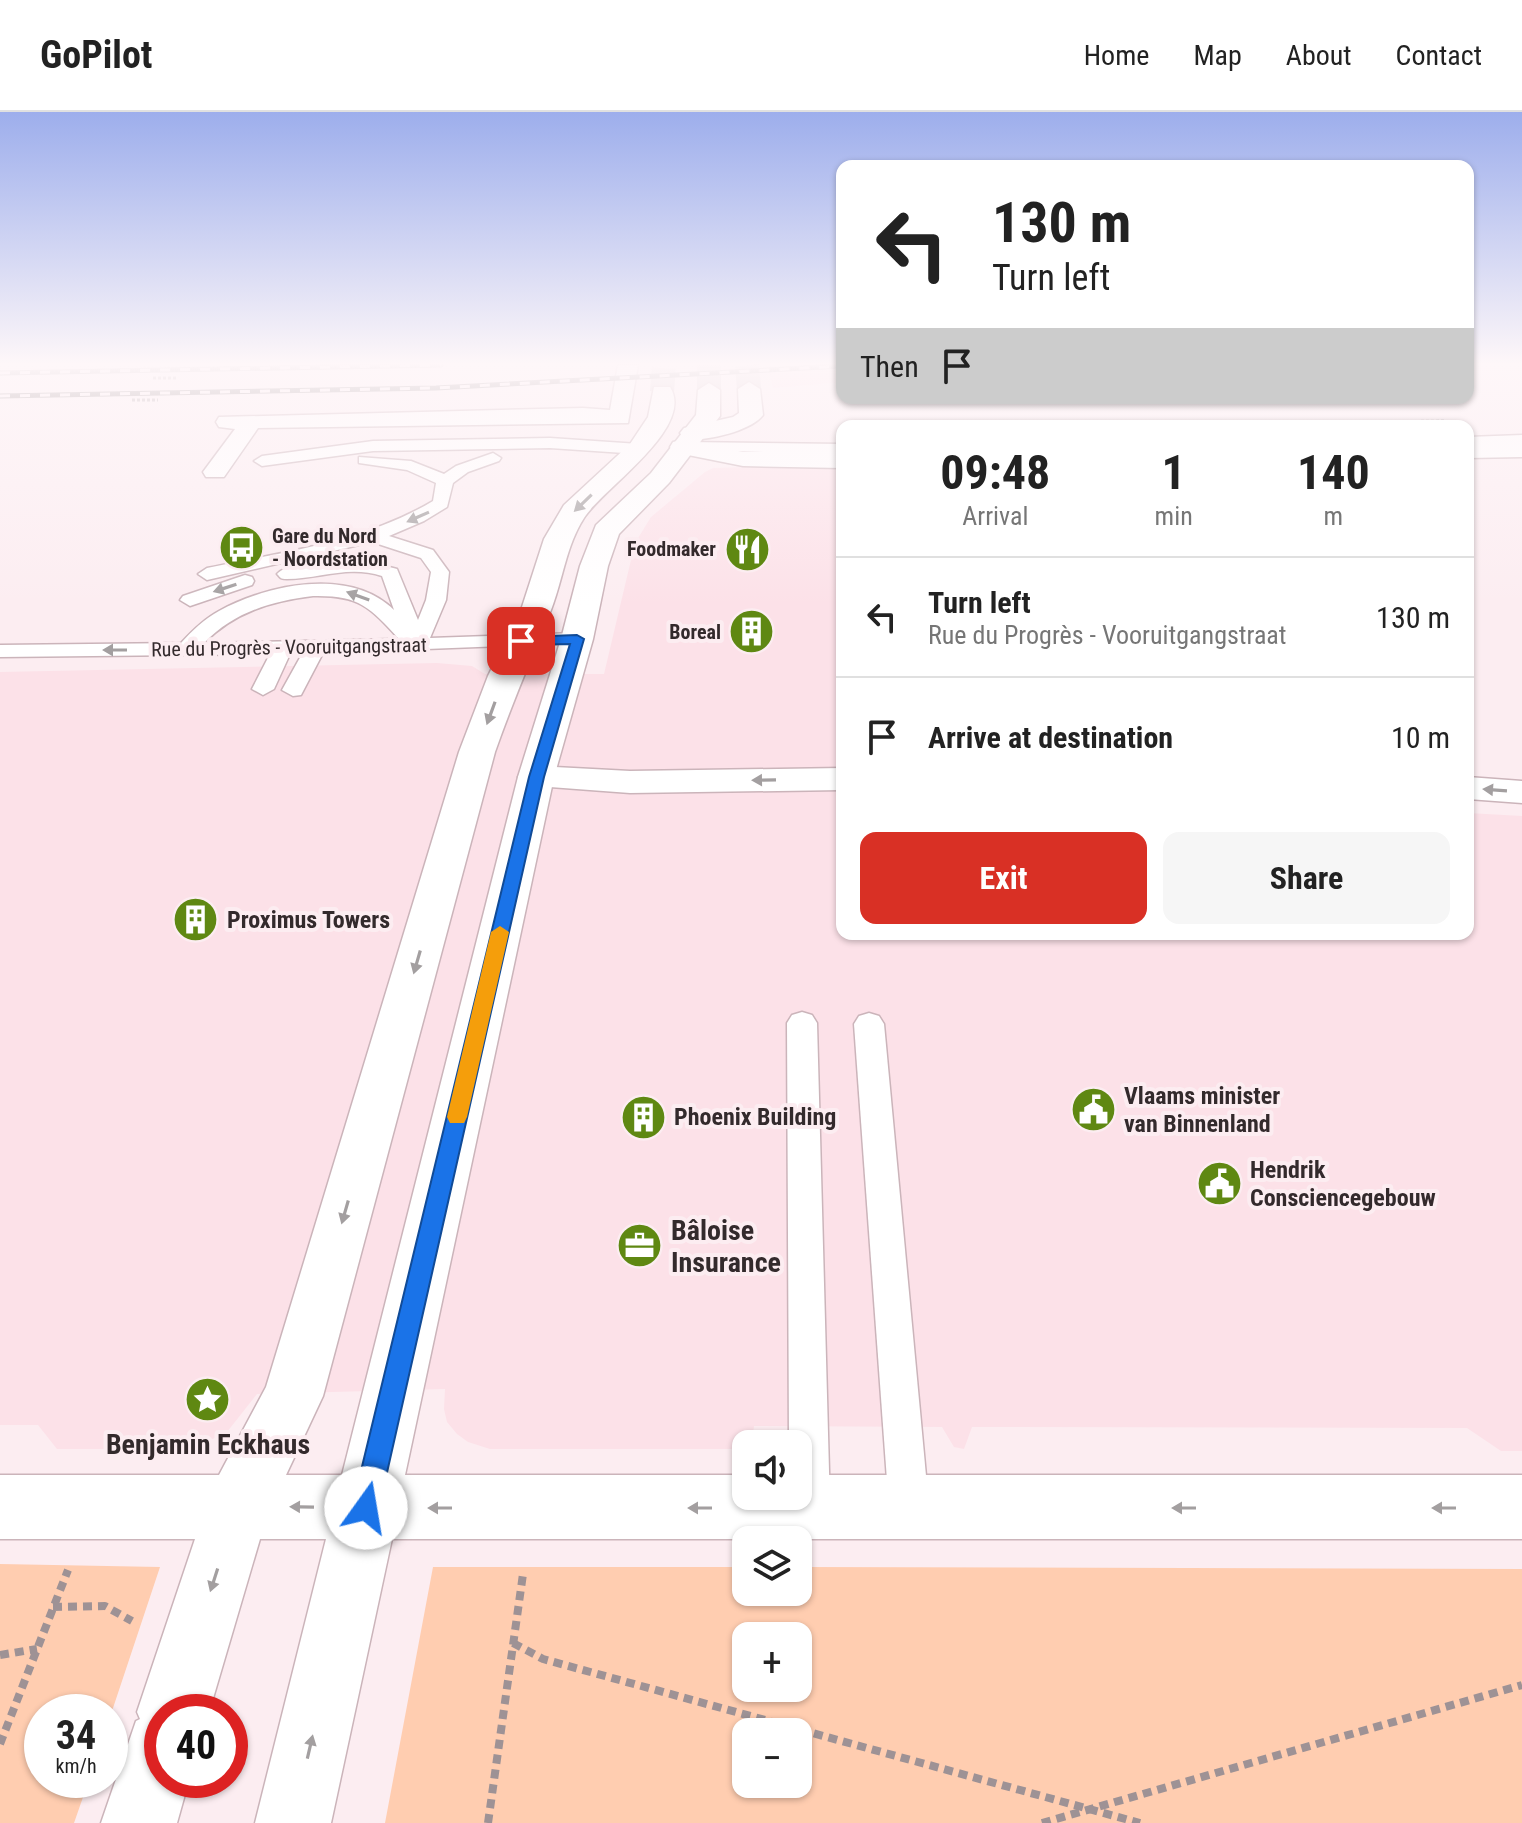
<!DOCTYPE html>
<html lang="en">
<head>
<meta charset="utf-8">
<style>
  :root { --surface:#fff; --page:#f6f6f6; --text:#222; --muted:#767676; --line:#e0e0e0; --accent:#d93025 }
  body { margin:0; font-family:"Roboto Condensed",sans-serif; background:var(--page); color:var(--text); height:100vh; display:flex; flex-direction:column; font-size:30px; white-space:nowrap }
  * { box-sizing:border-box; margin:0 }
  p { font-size:26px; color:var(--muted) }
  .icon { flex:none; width:44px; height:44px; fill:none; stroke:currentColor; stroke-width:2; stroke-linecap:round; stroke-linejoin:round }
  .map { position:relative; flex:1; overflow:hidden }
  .drawer { position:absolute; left:836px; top:308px; width:638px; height:520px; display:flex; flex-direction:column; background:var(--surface); border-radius:16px; box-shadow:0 2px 6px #0004 }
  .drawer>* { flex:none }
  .hud { position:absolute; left:836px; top:48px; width:638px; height:244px; border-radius:16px; box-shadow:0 2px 6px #0004; background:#fff; color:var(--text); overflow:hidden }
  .buttons { position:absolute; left:732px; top:1318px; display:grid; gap:16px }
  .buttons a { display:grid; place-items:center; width:80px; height:80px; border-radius:16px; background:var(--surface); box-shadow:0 2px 6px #0004; font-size:40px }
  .speed { position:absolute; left:24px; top:1582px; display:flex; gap:16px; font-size:40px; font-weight:700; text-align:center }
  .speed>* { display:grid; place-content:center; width:104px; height:104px; border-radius:50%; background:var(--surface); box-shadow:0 2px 6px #0004; line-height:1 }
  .speed small { font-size:20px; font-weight:400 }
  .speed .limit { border:12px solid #d22; background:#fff; color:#111 }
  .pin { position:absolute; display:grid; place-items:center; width:68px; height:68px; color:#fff; margin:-34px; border-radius:16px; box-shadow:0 4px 12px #0006 }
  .me { position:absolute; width:88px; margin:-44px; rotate:13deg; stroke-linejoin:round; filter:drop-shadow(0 0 6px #0008) }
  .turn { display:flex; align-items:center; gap:28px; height:168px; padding:0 24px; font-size:36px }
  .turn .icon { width:104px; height:104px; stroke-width:2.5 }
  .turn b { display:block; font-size:56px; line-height:68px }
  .then { display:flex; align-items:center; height:76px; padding:0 24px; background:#0003; gap:16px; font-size:30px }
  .eta { display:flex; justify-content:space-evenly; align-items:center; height:136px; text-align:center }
  .eta b { font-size:48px; font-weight:700; line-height:56px }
  .primary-button { display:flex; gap:16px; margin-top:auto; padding:16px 24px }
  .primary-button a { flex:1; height:92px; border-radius:16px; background:var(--accent); color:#fff; font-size:32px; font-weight:700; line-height:92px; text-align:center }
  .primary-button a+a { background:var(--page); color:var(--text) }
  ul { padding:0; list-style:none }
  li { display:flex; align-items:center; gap:24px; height:120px; padding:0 24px; border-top:2px solid var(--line) }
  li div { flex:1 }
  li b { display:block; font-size:30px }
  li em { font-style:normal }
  header { display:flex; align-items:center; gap:48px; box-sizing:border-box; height:112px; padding:0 40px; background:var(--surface); border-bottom:2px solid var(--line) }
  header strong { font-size:38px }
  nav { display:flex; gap:44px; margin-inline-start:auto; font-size:28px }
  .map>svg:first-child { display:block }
</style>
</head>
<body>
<header>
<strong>GoPilot</strong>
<nav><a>Home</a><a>Map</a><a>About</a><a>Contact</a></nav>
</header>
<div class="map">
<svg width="1522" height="1711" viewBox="0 0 1522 1711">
  <rect width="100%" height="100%" fill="#fcedf1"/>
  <!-- built -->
  <g fill="#fce1e8">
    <path d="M767,253H842V270L773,276Z"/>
    <path d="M842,352V822H1468V701L1522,704V1339H1501L1467,1316L972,1315L964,1337L954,1335L942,1315L754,1314L752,1329L746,1332L745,1337H490L468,1330L457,1322L447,1310L444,1297L445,1277L257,1282L227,1320L204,1331L175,1337H57L38,1313H0V560L437,551L472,554L485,562H604L635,431L651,405L705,360L713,356Z"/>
  </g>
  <!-- green -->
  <g fill="#ffcdb0" fill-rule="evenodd">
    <path d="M0,1452L160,1455L110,1605V1600H42V1668H89L74,1711H0Z"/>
    <path d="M433,1455H746V1480H798V1455L1522,1457V1711H385ZM746,1524H798V1576H746ZM746,1620H798V1672H746Z"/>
  </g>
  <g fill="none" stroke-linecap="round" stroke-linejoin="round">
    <!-- minor-tunnel -->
    <path stroke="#d4c6ca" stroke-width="24" stroke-dasharray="24 12" stroke-linecap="butt" d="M747,253L749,277"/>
    <!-- tertiary-tunnel -->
    <g stroke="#d4c6ca" stroke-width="24" stroke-dasharray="24 12" stroke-linecap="butt">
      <path d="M709,253V278"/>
      <path d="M662,280L664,253"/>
    </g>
    <defs>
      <g id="service">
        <path d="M1522,323V333L1468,335V325Z"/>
        <path d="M550,326L639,332L647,337L639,342L550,336L373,339L262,354L254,349L262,344L373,329Z"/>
        <path d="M687,330L842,332V342L681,338V332Z"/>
        <path d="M493,341L501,346L499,349L468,360L453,371L447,395L424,409L389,424L433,438L449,460L446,488L430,526L577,521L584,523L587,527L584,531L323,541L301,583L293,584L282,578L302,542H290L274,577L263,583L252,577L270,542L0,545V533L181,531C192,519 204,507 219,499C268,472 350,455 394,498L382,464C348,453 320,467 287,467C280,467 281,466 277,462C296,442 371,449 397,457L418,508L426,488L431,460L421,446L372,430L207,468L198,462L207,456C284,440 364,430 433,389L436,371L407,358L359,351V345L411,349L444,362L456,354ZM313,484C358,483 369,494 399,527L204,531C234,500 272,489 313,484Z"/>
        <path d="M245,463L252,465L254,469L252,473L190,494L180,488L183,484Z"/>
        <path d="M802,900L812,903L817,911L830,1396L824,1410L810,1416L796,1410L790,1396V1384H798V1332H789L787,911L792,903Z"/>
        <path d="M869,901L879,904L884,912L929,1396L923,1410L909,1416L895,1410L889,1396L854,912L859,904Z"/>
      </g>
      <path id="pedestrian" d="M618,253H638L628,311L258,316L224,365H206L203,360L235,317L219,315L216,310L219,305L583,296L610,298Z"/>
      <g id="minor">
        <path d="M749,270L760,277L763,303C751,319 703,331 684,326L680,321L684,316L733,305L739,301L738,277Z"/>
        <path d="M682,328L743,340H842V356L743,354L673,340L670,335L673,330Z"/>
        <path d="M1522,331V345L1468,346V332Z"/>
        <path d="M536,654L630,659L842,656V678L630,681L523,673L518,665L523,657Z"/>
        <path d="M1468,665L1522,669V691L1468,687Z"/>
      </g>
      <path id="tertiary" d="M709,271L720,278V304L669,371L619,422L608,454L593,527L554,665L405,1363H746V1384H798V1363H1522V1427H392L331,1711H255L326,1427H260L209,1600H162V1668H189L177,1711H101L136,1609L140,1607L137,1600L195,1427H0V1363H219L266,1275L459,640L488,564L522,495L544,427L564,393L630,332L648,305L654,275H670C696,316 602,377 584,406C566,434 563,467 551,498C532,545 512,591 495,640L323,1284L286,1363H342L518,665L561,527L580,454L596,413L651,361L696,303L698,278Z"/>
    </defs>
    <!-- service casing -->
    <use href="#service" stroke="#cbb4ba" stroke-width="3"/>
    <!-- pedestrian casing -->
    <use href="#pedestrian" stroke="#cbb4ba" stroke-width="3"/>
    <!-- minor casing -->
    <use href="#minor" stroke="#cbb4ba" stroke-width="3"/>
    <!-- tertiary casing -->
    <use href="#tertiary" stroke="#cbb4ba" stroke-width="3"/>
    <!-- path-far1 -->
    <g stroke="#9e9295" stroke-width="3" stroke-dasharray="3 2" stroke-linecap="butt">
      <path d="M153,266H177"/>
      <path d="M132,288H158"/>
      <path d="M1023,314H1042"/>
      <path d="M1042,314L1115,313"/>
      <path d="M1116,314L1445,309"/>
    </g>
    <!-- path -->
    <g stroke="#9e9295" stroke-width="8" stroke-dasharray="9 6" stroke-linecap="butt">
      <path d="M53,1495L105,1494L132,1509"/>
      <path d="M513,1531L543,1547L1140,1711"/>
      <path d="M0,1543L37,1537"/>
      <path d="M0,1632L68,1458"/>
      <path d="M488,1711L523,1462"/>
      <path d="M1042,1711L1522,1573"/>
    </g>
    <!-- service -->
    <use href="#service" fill="#fff" fill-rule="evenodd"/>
    <!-- pedestrian -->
    <use href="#pedestrian" fill="#fff" fill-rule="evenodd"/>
    <!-- minor -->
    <use href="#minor" fill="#fff" fill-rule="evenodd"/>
    <!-- tertiary -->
    <use href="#tertiary" fill="#fff" fill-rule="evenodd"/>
    <defs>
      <g id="rail">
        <path d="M0,261L441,253"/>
        <path d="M0,284L436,276L842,254"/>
      </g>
    </defs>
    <!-- rail casing -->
    <use href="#rail" stroke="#756a6c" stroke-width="5"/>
    <!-- rail -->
    <use href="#rail" stroke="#fcedf1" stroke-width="3" stroke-dasharray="10" stroke-linecap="butt"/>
  </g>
  <!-- one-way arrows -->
  <defs><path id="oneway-solid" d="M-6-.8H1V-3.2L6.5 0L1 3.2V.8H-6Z" transform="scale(2)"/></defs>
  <g fill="#a39fa0">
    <use href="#oneway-solid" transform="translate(583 391) rotate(136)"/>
    <use href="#oneway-solid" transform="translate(418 405) rotate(156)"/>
    <use href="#oneway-solid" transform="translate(225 476) rotate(162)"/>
    <use href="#oneway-solid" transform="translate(358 484) rotate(-160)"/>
    <use href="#oneway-solid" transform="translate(115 538) rotate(180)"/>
    <use href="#oneway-solid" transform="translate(491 601) rotate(110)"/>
    <use href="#oneway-solid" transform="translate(764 668) rotate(179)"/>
    <use href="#oneway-solid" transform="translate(1495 678) rotate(-176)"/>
    <use href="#oneway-solid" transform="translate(417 850) rotate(106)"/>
    <use href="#oneway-solid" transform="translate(345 1100) rotate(106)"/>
    <use href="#oneway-solid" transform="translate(302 1395) rotate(-179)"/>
    <use href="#oneway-solid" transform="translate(440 1396) rotate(180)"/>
    <use href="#oneway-solid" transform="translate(700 1396) rotate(-180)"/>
    <use href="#oneway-solid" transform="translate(1184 1396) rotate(180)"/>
    <use href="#oneway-solid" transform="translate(1444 1396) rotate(180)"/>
    <use href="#oneway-solid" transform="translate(214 1468) rotate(108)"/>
    <use href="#oneway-solid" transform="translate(310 1635) rotate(-77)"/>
  </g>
  <!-- sky -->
  <linearGradient id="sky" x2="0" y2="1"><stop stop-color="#9daeec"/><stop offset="0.51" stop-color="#fef7f9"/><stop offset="1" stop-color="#fef7f9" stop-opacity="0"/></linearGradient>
  <rect width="1522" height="493" fill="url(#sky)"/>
  <!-- route -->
  <path fill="#1a73e8" stroke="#114b97" stroke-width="2" d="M577,523L584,527L544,665L379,1396L375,1406L366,1410L356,1406L352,1396L529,665L570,532L521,533L514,529L521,525Z"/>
  <!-- slow -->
  <path fill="#f59e0b" d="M500,814L509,820L467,1005L464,1011H450L447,1005L491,820Z"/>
  <!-- icons -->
  <defs>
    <symbol id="bus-disc" viewBox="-11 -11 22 22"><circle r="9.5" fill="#5f8812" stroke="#fcedf1"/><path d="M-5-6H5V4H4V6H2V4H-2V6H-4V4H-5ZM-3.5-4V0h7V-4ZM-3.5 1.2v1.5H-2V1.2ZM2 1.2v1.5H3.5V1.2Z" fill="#fff"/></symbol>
    <symbol id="restaurant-disc" viewBox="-11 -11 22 22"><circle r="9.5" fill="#5f8812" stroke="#fcedf1"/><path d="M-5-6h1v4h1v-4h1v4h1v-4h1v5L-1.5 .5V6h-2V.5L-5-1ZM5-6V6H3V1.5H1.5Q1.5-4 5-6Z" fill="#fff"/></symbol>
    <symbol id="building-disc" viewBox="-11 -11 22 22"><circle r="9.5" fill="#5f8812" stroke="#fcedf1"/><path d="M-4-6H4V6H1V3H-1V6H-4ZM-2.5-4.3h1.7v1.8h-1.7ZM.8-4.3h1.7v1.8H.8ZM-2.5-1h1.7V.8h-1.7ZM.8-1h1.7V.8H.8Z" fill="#fff"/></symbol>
    <symbol id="civic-disc" viewBox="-11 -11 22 22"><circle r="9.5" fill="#5f8812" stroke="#fcedf1"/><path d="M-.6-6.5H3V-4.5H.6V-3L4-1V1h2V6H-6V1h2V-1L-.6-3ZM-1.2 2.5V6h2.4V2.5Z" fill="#fff"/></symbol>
    <symbol id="office-disc" viewBox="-11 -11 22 22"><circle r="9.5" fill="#5f8812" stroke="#fcedf1"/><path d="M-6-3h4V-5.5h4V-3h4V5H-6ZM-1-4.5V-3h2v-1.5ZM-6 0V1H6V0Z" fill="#fff"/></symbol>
    <symbol id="sight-disc" viewBox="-11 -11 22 22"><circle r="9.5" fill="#5f8812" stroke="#fcedf1"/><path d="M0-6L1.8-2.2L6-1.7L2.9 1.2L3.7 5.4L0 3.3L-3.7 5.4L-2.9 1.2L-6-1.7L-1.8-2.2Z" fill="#fff"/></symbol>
  </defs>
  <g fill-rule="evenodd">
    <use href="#bus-disc" x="216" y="410" width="51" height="51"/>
    <use href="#restaurant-disc" x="722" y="412" width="51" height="51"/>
    <use href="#building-disc" x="726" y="494" width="51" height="51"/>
    <use href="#building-disc" x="170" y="782" width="51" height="51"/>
    <use href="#civic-disc" x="1068" y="972" width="51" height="51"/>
    <use href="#building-disc" x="618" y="980" width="51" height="51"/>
    <use href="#civic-disc" x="1194" y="1046" width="51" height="51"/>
    <use href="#office-disc" x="614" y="1108" width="51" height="51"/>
    <use href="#sight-disc" x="182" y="1262" width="51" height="51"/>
  </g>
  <g text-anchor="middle" stroke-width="8" stroke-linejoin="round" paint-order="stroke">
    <!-- far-poi labels -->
    <g font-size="20" font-weight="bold" fill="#332a2c" stroke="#fcedf1" text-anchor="end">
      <text x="272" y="431" text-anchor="start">Gare du Nord<tspan x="272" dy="23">- Noordstation</tspan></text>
      <text x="716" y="444">Foodmaker</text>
      <text x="721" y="527">Boreal</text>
    </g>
    <!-- far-street labels -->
    <g font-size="20" fill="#332a2c" stroke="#fcedf1">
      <text transform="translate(289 535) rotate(-1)" y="7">Rue du Progrès - Vooruitgangstraat</text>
    </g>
    <!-- poi labels -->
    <g font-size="24" font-weight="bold" fill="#332a2c" stroke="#fcedf1" text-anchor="start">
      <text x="227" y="816">Proximus Towers</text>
      <text x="1124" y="992">Vlaams minister<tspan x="1124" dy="28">van Binnenland</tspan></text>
      <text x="674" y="1013">Phoenix Building</text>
      <text x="1250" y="1066">Hendrik<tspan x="1250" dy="28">Consciencegebouw</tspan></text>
    </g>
    <!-- near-poi labels -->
    <g font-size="28" font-weight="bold" fill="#332a2c" stroke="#fcedf1" text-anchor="start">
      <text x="671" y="1128">Bâloise<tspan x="671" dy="32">Insurance</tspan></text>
      <text x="208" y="1342" text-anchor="middle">Benjamin Eckhaus</text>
    </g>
  </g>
</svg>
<div class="buttons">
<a><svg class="icon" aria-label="sound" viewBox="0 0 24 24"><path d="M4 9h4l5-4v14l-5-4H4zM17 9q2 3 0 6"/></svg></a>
<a><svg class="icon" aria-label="layers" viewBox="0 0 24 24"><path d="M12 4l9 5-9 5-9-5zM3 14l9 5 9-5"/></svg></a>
<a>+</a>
<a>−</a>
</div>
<div class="speed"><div>34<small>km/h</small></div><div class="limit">40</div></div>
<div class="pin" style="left:521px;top:529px;background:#d93025"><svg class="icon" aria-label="arrive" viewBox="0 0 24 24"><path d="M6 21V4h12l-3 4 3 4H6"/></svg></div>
<svg class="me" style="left:366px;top:1396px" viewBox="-20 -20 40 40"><circle r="19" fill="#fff"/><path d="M0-13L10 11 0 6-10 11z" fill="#1a73e8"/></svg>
<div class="hud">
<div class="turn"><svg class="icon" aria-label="left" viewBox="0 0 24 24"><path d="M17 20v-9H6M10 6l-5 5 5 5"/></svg><div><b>130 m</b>Turn left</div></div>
<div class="then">Then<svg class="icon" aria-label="arrive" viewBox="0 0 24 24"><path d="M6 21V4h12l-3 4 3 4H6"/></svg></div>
</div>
<section class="drawer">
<div class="eta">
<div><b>09:48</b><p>Arrival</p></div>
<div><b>1</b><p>min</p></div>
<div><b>140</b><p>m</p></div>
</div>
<ul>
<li><svg class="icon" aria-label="left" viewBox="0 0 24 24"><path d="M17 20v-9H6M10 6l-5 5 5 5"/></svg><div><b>Turn left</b><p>Rue du Progrès - Vooruitgangstraat</p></div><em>130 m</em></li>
<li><svg class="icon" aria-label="arrive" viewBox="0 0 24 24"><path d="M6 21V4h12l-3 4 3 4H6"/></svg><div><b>Arrive at destination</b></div><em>10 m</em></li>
</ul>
<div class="primary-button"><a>Exit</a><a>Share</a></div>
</section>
</div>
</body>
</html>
